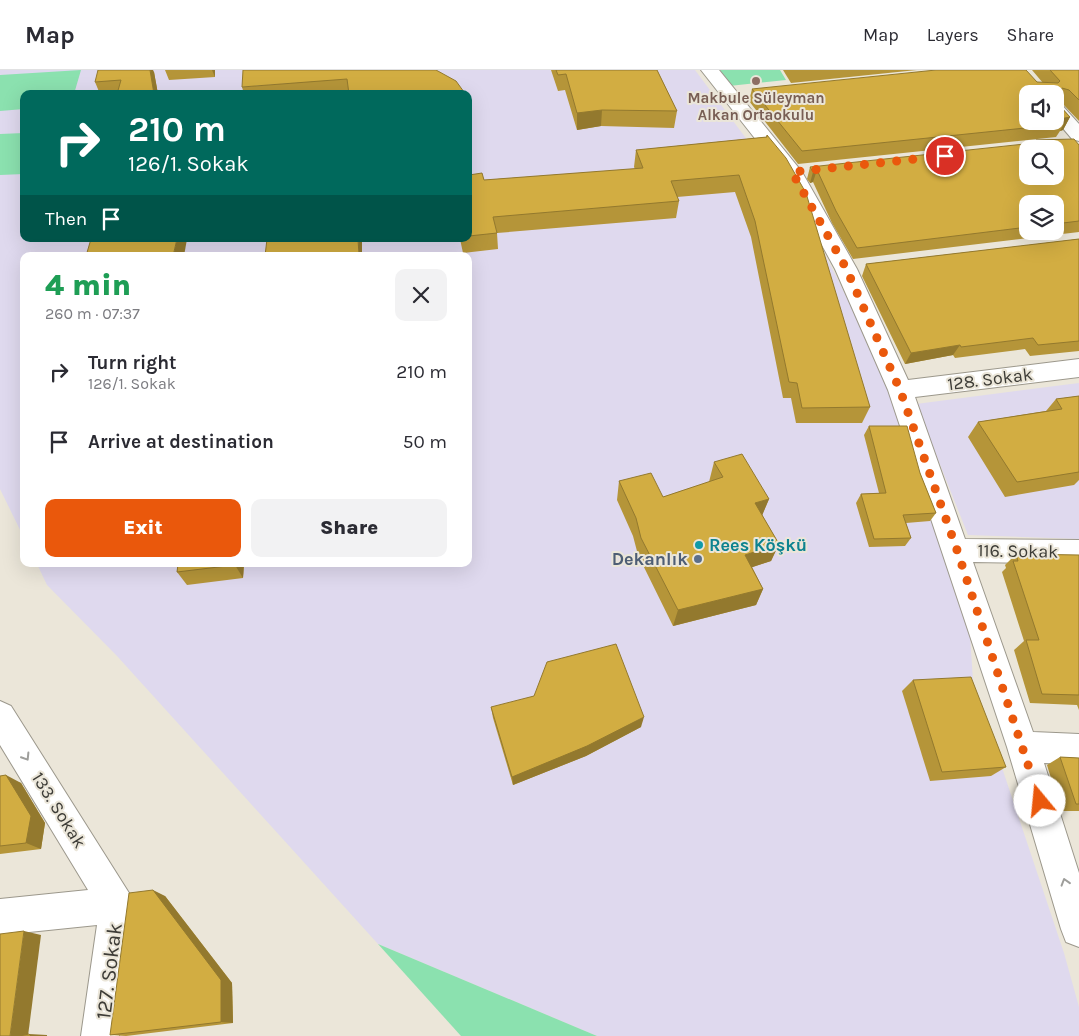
<!DOCTYPE html>
<html lang="en">
<head>
<meta charset="utf-8">
<style>
  :root { --surface:#fff; --page:#f2f2f3; --text:#2b2b33; --muted:#7c7c81; --line:#e1e1e2; --accent:#ea580c }
  body { margin:0; font-family:Karla,sans-serif; background:var(--page); color:var(--text); height:100vh; display:flex; flex-direction:column; font-size:19px; white-space:nowrap }
  * { box-sizing:border-box; margin:0 }
  p { font-size:16px; color:var(--muted) }
  .icon { flex:none; width:28px; height:28px; fill:none; stroke:currentColor; stroke-width:2; stroke-linecap:round; stroke-linejoin:round }
  .map { position:relative; flex:1; overflow:hidden }
  .details { position:absolute; left:20px; top:182px; width:452px; height:315px; display:flex; flex-direction:column; background:var(--surface); border-radius:10px; box-shadow:0 5px 20px #0002 }
  .details>* { flex:none }
  .top-card { position:absolute; left:20px; top:20px; width:452px; height:152px; border-radius:10px; box-shadow:0 5px 20px #0002; background:#00695c; color:#fff; overflow:hidden }
  .buttons { position:absolute; left:1019px; top:15px; display:grid; gap:10px }
  .buttons a { display:grid; place-items:center; width:45px; height:45px; border-radius:10px; background:var(--surface); box-shadow:0 5px 20px #0002; font-size:25px }
  .pin { position:absolute; display:grid; place-items:center; width:42px; height:42px; color:#fff; margin:-21px; border:2px solid #fff; border-radius:50%; box-shadow:0 1px 5px #0007 }
  .me { position:absolute; width:55px; margin:-28px; rotate:343deg; stroke-linejoin:round; filter:drop-shadow(0 0 4px #0008) }
  .turn { display:flex; align-items:center; gap:18px; height:105px; padding:0 25px; font-size:22px }
  .turn .icon { width:65px; height:65px; stroke-width:2.5 }
  .turn b { display:block; font-size:35px; line-height:42px }
  .then { display:flex; align-items:center; height:48px; padding:0 25px; background:#0003; gap:10px; font-size:19px }
  .round { display:grid; place-items:center; flex:none; width:52px; height:52px; border-radius:10px; background:var(--page) }
  .head { display:flex; align-items:center; justify-content:space-between; height:85px; padding:0 25px }
  h1 { font-size:30px; font-weight:800; line-height:38px; color:#1e9e55 }
  .button { display:flex; gap:10px; margin-top:auto; padding:10px 25px }
  .button a { flex:1; height:58px; border-radius:10px; background:var(--accent); color:#fff; font-size:20px; font-weight:800; line-height:58px; text-align:center }
  .button a+a { background:var(--page); color:var(--text) }
  ul { padding:0; list-style:none }
  li { display:flex; align-items:center; gap:15px; height:70px; padding:0 25px }
  li div { flex:1 }
  li b { display:block; font-size:19px }
  li em { font-style:normal }
  header { display:flex; align-items:center; gap:30px; box-sizing:border-box; height:70px; padding:0 25px; background:var(--surface); border-bottom:1px solid var(--line) }
  header strong { font-size:24px }
  nav { display:flex; gap:28px; margin-inline-start:auto; font-size:18px }
  .map>svg:first-child { display:block }
</style>
</head>
<body>
<header>
<strong>Map</strong>
<nav><a>Map</a><a>Layers</a><a>Share</a></nav>
</header>
<div class="map">
<svg width="1079" height="966" viewBox="0 0 1079 966">
  <rect width="100%" height="100%" fill="#ebe6d9"/>
  <!-- education -->
  <g fill="#dfd9ee" fill-rule="evenodd">
    <path d="M0,0H695L754,79L818,171L914,359L969,549L973,611L1064,883L1079,937V966H597L378,874L117,586L47,515L37,494H469V186H24V468L0,419ZM24,24H469V169H24Z"/>
    <path d="M1079,313V469L968,465L916,334Z"/>
  </g>
  <!-- green -->
  <g fill="#8be1af">
    <path d="M81,0L74,24H24V39L0,41V5Z"/>
    <path d="M720,0H780L786,10L729,16Z"/>
    <path d="M24,63V104L0,105V64Z"/>
    <path d="M378,874L597,966H461Z"/>
  </g>
  <g fill="none" stroke-linecap="round" stroke-linejoin="round">
    <defs>
      <g id="minor">
        <path d="M701,0H719L802,102L857,199L908,310L1079,289V307L915,327L965,469L1079,470V494L973,492L1033,662L1079,664V694L1044,693L1079,803V877L1066,872L1061,859L1007,677L888,320L835,199L783,104Z"/>
        <path d="M1055,33L1061,34L1079,54V71L1072,69L1055,49Z"/>
        <path d="M0,631L11,636L129,823L134,835L119,966H81L97,855L0,865V829L88,820L0,675Z"/>
      </g>
    </defs>
    <!-- minor casing -->
    <use href="#minor" stroke="#9c988c" stroke-width="2"/>
    <!-- minor -->
    <use href="#minor" fill="#fff" fill-rule="evenodd"/>
  </g>
  <!-- wall -->
  <g fill="#b59539" fill-rule="evenodd">
    <path d="M165,0H215V7L169,10Z"/>
    <path d="M436,0L464,24H244L242,17Z"/>
    <path d="M551,0H657L677,41L674,58L601,56L577,60L565,20L558,21Z"/>
    <path d="M783,0H917L791,13Z"/>
    <path d="M1032,0H1079V51L1062,33L1060,32V36L1070,47L1063,60L1060,61L1056,67L798,94L749,31L752,19L1043,13Z"/>
    <path d="M154,2L158,24H100L95,12Z"/>
    <path d="M767,65L870,337L862,353H796L791,328H783L751,167L735,122L677,127L679,131L676,148L497,163L498,179L463,183L460,169H469V105L484,110L635,99L634,97L636,80L766,67Z"/>
    <path d="M1079,75V162L853,189L832,153L813,112L810,113L807,109L810,97ZM1028,134H1055V161H1028Z"/>
    <path d="M1079,169V281L1030,286L1025,279L955,288L953,285L905,294L862,206L866,194Z"/>
    <path d="M1079,326V410L1074,415L1005,427L968,367L978,352L1046,341L1056,329Z"/>
    <path d="M869,356L920,403L936,443L930,451L906,453L911,468L905,476L869,477L856,433L861,424L879,423L864,365Z"/>
    <path d="M714,392L769,429L762,445L779,474L771,491L752,497L763,519L756,535L673,556L638,485L633,466L617,430L619,411L663,427L709,412Z"/>
    <path d="M1016,484L1079,485V640L1077,635L1030,633L1014,580L1024,571L1002,502L1006,498L1005,495Z"/>
    <path d="M178,494H244L243,508L187,515L177,502Z"/>
    <path d="M913,610L1006,697L991,706L930,711L902,621Z"/>
    <path d="M491,637L641,657L586,686L513,715L493,648Z"/>
    <path d="M1060,687L1079,688V741H1061L1047,695Z"/>
    <path d="M0,706L21,713L45,753L41,779L0,784Z"/>
    <path d="M165,826L232,913L233,953L126,966L110,965Z"/>
  </g>
  <!-- shaded-wall -->
  <g fill="#93792e">
    <path d="M150,0H153L154,2L158,24H154Z"/>
    <path d="M212,0H215V7Z"/>
    <path d="M602,40L601,56L577,60V43Z"/>
    <path d="M1070,47L1063,60L1060,61L1064,54L1060,49Z"/>
    <path d="M817,100L813,112L810,113L813,102Z"/>
    <path d="M177,169H187L184,186H173Z"/>
    <path d="M358,169H362V186H359V185Z"/>
    <path d="M960,275L953,285L905,294L911,283Z"/>
    <path d="M769,429L761,448L755,433Z"/>
    <path d="M779,474L771,491L738,502L745,485Z"/>
    <path d="M235,494H244L243,508L235,495Z"/>
    <path d="M763,519L756,535L673,556L678,540Z"/>
    <path d="M644,647L641,657L586,686L513,715L512,707Z"/>
    <path d="M6,705L21,713L45,753L41,779L26,773Z"/>
    <path d="M153,820L165,826L232,913L233,953L221,952Z"/>
    <path d="M24,861L41,865L28,966H10Z"/>
    <path d="M29,964L47,965V966H31Z"/>
  </g>
  <!-- building -->
  <g fill="#d2ad42" stroke="#93792e" fill-rule="evenodd">
    <path d="M98,0H150L154,24H117L121,10L95,12Z"/>
    <path d="M243,0H436L456,11L464,22V24H349L347,9L242,17Z"/>
    <path d="M556,0H657L677,41L602,40L577,43L566,4L558,5Z"/>
    <path d="M936,0H1026L1037,12L1058,13L1060,11L1050,0H1079V30L1069,20L1062,18L1060,20V36L1070,47L1060,49L1064,54L802,81L752,19ZM1028,24H1055V51H1028Z"/>
    <path d="M767,65L786,88L806,123L870,337L802,338L797,313L789,312L755,151L739,105L671,111L679,131L493,147L497,163L469,166V105L482,103L484,110L643,98L636,80L767,67Z"/>
    <path d="M1074,69L1079,75V151L1055,154V134H1028V157L857,178L836,141L817,100L813,102L810,97L1034,73L1036,70ZM1028,79H1055V106H1028Z"/>
    <path d="M91,169H177L173,186H86Z"/>
    <path d="M267,169H358L359,185L341,186H265Z"/>
    <path d="M1079,169V271L1038,275L1033,268L961,277L960,275L911,283L866,194Z"/>
    <path d="M1079,326V402L1017,412L978,352L1062,339L1056,329Z"/>
    <path d="M869,356H907L920,403L936,443L903,445L911,468L874,469L861,424L886,423Z"/>
    <path d="M742,384L769,429L755,433L779,474L745,485L763,519L678,540L641,468L636,448L619,411L651,403L663,427L723,407L714,392Z"/>
    <path d="M1016,484L1079,485V625L1042,624L1026,570H1039L1013,491H1018Z"/>
    <path d="M178,494H235V495L177,502Z"/>
    <path d="M616,574L644,647L587,676L512,707L491,637L534,626L547,592Z"/>
    <path d="M971,607L1006,697L942,702L913,610Z"/>
    <path d="M1060,687L1079,688V734H1076Z"/>
    <path d="M6,705L31,746L26,773L0,776V706Z"/>
    <path d="M153,820L221,910V952L110,965L129,823Z"/>
    <path d="M24,861L10,966H0V864Z"/>
    <path d="M29,964L31,966H19Z"/>
  </g>
  <!-- one-way arrows -->
  <defs><path id="oneway-chevron" d="M-2-3.5L2.5 0L-2 3.5" fill="none" stroke-width="1.6" stroke-linecap="round" stroke-linejoin="round" transform="scale(1.25)"/></defs>
  <g stroke="#9e9e9b">
    <use href="#oneway-chevron" transform="translate(26 687) rotate(58)"/>
    <use href="#oneway-chevron" transform="translate(1065 812) rotate(-107)"/>
  </g>
  <g fill="none" stroke-linecap="round" stroke-linejoin="round">
    <!-- route -->
    <path stroke="#ea580c" stroke-width="9" stroke-dasharray="0 16.2" d="M945,86L792,102L846,198L900,320L957,480L1040,731"/>
  </g>
  <!-- markers -->
  <circle fill="#8d6e63" stroke="#ebe6d9" stroke-width="2" cx="756" cy="11" r="5"/>
  <circle fill="#0f9aa8" stroke="#ebe6d9" stroke-width="2" cx="699" cy="475" r="5"/>
  <circle fill="#5c6f8a" stroke="#ebe6d9" stroke-width="2" cx="698" cy="489" r="5"/>
  <g text-anchor="middle" stroke-width="4" stroke-linejoin="round" paint-order="stroke">
    <!-- far-education labels -->
    <g font-size="15" font-weight="bold" fill="#785e54" stroke="#ebe6d9">
      <text x="756" y="33">Makbule Süleyman<tspan x="756" dy="17">Alkan Ortaokulu</tspan></text>
    </g>
    <!-- street labels -->
    <g font-size="18" fill="#3d3c37" stroke="#ebe6d9">
      <text transform="translate(990 309) rotate(-7)" y="6">128. Sokak</text>
      <text transform="translate(1018 481) rotate(1)" y="6">116. Sokak</text>
      <text transform="translate(59 740) rotate(58)" y="6">133. Sokak</text>
    </g>
    <!-- culture labels -->
    <g font-size="18" font-weight="bold" fill="#0d838f" stroke="#ebe6d9" text-anchor="start">
      <text x="709" y="481">Rees Köşkü</text>
    </g>
    <!-- service labels -->
    <g font-size="18" font-weight="bold" fill="#4e5e75" stroke="#ebe6d9" text-anchor="end">
      <text x="688" y="495">Dekanlık</text>
    </g>
    <!-- near-street labels -->
    <g font-size="21" fill="#3d3c37" stroke="#ebe6d9">
      <text transform="translate(109 901) rotate(-83)" y="7">127. Sokak</text>
    </g>
  </g>
</svg>
<div class="buttons">
<a><svg class="icon" aria-label="sound" viewBox="0 0 24 24"><path d="M4 9h4l5-4v14l-5-4H4zM17 9q2 3 0 6"/></svg></a>
<a><svg class="icon" aria-label="search" viewBox="0 0 24 24"><circle cx="10" cy="10" r="6"/><path d="M15 15l6 6"/></svg></a>
<a><svg class="icon" aria-label="layers" viewBox="0 0 24 24"><path d="M12 4l9 5-9 5-9-5zM3 14l9 5 9-5"/></svg></a>
</div>
<div class="pin" style="left:945px;top:86px;background:#d93025"><svg class="icon" aria-label="arrive" viewBox="0 0 24 24"><path d="M6 21V4h12l-3 4 3 4H6"/></svg></div>
<svg class="me" style="left:1040px;top:731px" viewBox="-20 -20 40 40"><circle r="19" fill="#fff"/><path d="M0-13L10 11 0 6-10 11z" fill="#ea580c"/></svg>
<div class="top-card">
<div class="turn"><svg class="icon" aria-label="right" viewBox="0 0 24 24"><path d="M7 20v-9h11M14 6l5 5-5 5"/></svg><div><b>210 m</b>126/1. Sokak</div></div>
<div class="then">Then<svg class="icon" aria-label="arrive" viewBox="0 0 24 24"><path d="M6 21V4h12l-3 4 3 4H6"/></svg></div>
</div>
<section class="details">
<div class="head"><div><h1>4 min</h1><p>260 m · 07:37</p></div><a class="round"><svg class="icon" aria-label="close" viewBox="0 0 24 24"><path d="M6 6l12 12M18 6L6 18"/></svg></a></div>
<ul>
<li><svg class="icon" aria-label="right" viewBox="0 0 24 24"><path d="M7 20v-9h11M14 6l5 5-5 5"/></svg><div><b>Turn right</b><p>126/1. Sokak</p></div><em>210 m</em></li>
<li><svg class="icon" aria-label="arrive" viewBox="0 0 24 24"><path d="M6 21V4h12l-3 4 3 4H6"/></svg><div><b>Arrive at destination</b></div><em>50 m</em></li>
</ul>
<div class="button"><a>Exit</a><a>Share</a></div>
</section>
</div>
</body>
</html>
